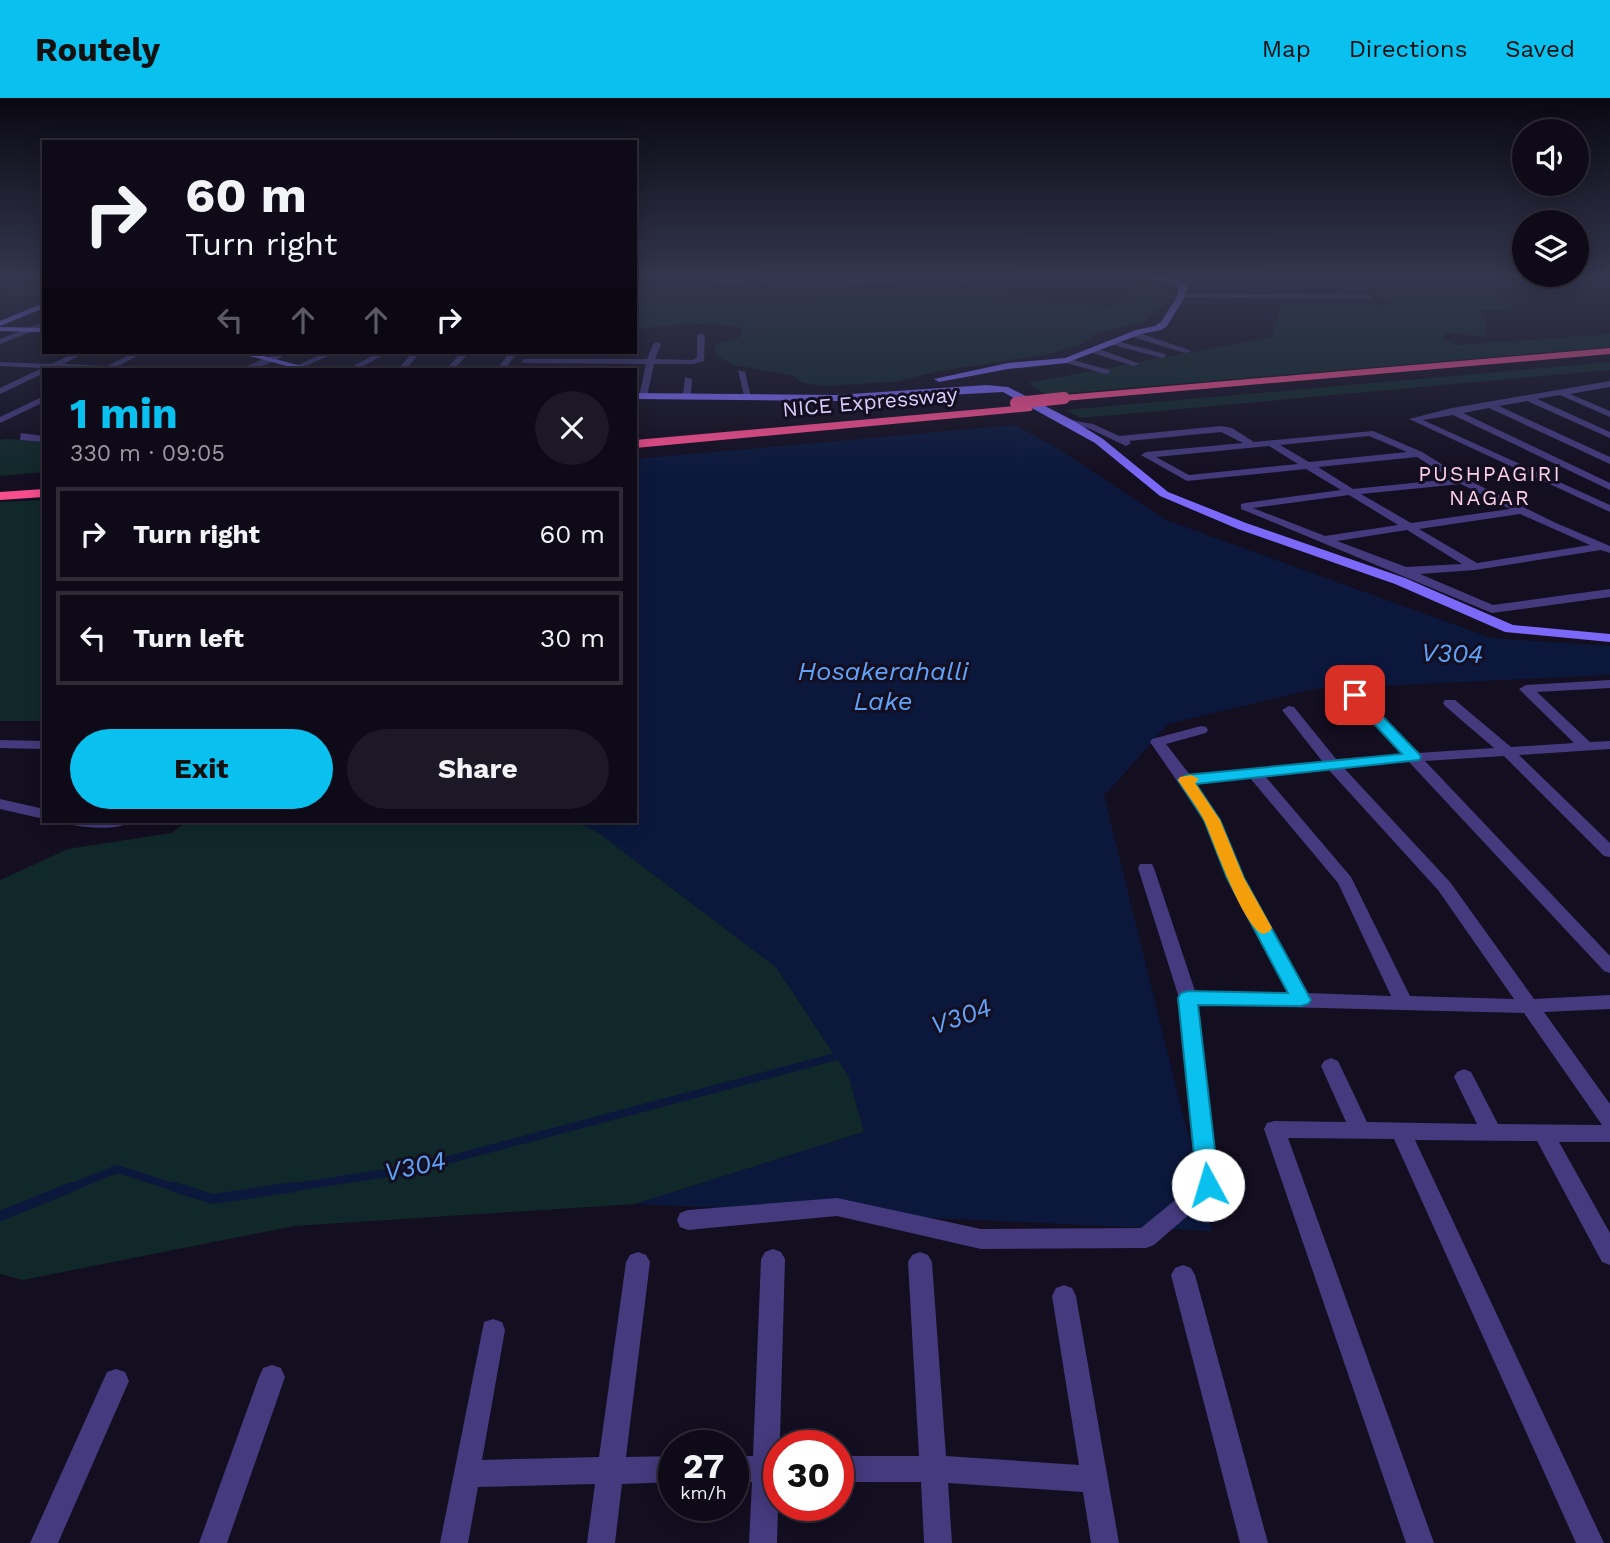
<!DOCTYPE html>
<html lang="en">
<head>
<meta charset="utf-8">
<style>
  :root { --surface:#0e0a18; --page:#1c1825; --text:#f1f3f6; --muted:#9b9aa2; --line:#2e2b37; --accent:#09c0ef }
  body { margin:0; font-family:"Work Sans",sans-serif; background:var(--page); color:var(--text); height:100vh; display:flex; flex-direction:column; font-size:26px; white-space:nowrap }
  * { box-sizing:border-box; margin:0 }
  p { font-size:23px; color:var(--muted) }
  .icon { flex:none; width:38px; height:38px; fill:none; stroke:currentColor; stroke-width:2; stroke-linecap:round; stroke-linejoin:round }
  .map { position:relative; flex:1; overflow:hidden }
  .panel { position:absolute; left:42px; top:270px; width:595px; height:455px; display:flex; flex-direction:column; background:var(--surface); border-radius:0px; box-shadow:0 4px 18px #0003,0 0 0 2px var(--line) }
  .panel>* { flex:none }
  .banner { position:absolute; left:42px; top:42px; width:595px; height:214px; border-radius:0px; box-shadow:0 4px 18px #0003,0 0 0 2px var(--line); background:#0e0a18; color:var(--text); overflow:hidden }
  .fabs { position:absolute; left:1512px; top:21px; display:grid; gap:14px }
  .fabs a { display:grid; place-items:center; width:77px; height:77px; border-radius:50%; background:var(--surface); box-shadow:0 4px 18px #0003,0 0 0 2px var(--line); font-size:35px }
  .speed { position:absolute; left:658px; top:1332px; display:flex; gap:14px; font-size:35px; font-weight:700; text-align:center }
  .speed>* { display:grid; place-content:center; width:91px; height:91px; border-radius:50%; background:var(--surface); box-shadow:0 4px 18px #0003,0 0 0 2px var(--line); line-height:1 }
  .speed small { font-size:18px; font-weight:400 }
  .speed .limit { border:10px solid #d22; background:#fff; color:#111 }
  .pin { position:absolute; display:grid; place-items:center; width:60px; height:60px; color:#fff; margin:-30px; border-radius:14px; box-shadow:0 4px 10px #0006 }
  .me { position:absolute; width:77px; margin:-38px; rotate:354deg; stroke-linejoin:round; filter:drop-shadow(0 0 5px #0008) }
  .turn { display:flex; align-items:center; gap:24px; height:147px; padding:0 28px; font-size:32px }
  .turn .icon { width:91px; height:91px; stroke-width:2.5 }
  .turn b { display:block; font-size:49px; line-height:60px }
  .lanes { display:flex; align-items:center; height:66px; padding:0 28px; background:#0003; justify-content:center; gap:35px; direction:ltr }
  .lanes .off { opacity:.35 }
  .round { display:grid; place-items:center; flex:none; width:74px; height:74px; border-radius:37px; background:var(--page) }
  .summary { display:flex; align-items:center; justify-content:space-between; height:119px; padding:0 28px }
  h1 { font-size:42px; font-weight:700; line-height:52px; color:var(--accent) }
  .primary-button { display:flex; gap:14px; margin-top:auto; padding:14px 28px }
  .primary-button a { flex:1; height:80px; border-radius:42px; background:var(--accent); color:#111; font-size:28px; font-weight:700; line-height:80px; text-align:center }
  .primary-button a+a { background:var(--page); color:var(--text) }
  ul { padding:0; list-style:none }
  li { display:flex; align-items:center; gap:21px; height:94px; margin:0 14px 10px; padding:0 14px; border:4px solid var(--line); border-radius:0px }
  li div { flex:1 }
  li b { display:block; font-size:26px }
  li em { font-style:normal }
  header { display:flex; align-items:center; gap:42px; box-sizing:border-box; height:98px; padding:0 35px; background:var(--accent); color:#111 }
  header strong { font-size:33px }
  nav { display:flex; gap:38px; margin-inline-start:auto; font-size:24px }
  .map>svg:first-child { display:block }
</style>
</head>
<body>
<header>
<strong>Routely</strong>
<nav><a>Map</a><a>Directions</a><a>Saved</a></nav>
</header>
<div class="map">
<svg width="1610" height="1445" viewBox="0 0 1610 1445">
  <rect width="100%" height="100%" fill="#130e20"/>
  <!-- green -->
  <g fill="#11282a">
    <path d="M39,179H44V197L0,199Z"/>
    <path d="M1139,179L1165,184L1174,197L1144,224L1100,234L1078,248L1046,257L939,273L895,284L824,288L802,285L794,278L734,267L717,258L714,248L741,238V230C707,222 670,228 635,231V190L669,193L888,189L1000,190L1037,203L1113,209Z"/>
    <path d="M1477,185L1500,195L1516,213L1479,212L1487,222L1485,239L1446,235L1443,242L1458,247L1610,236V249L1046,297L1028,285L1271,239L1282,205L1391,207L1362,186Z"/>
    <path d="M1610,264V272L1081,320L1065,312Z"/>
    <path d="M3,341L44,343V374L0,378V343Z"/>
    <path d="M44,402V623H0V404Z"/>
    <path d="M189,723H574L599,735L776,869L849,979L864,1034L635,1106L294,1128L23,1182L0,1176V782L68,751L171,735Z"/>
  </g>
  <!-- water -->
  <path fill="#0b183c" d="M1015,327L1060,352L1166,422L1491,540L1610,548V577L1313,591L1168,626L1104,698L1212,1133L635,1106L864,1034L849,979L776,869L599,735L574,723H635V361Z"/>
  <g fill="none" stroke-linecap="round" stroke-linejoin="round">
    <!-- stream-far1 -->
    <g stroke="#0b183c" stroke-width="8">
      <path d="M68,1091L117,1071L180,1091"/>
      <path d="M282,1091L414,1071L842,957"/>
    </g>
    <!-- stream -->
    <g stroke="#0b183c" stroke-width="10">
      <path d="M174,1089L213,1101L294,1089"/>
      <path d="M0,1118L72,1089"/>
    </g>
    <!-- street -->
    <g fill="#443a7d" fill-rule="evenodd">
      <path d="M635,179H670L635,183Z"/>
      <path d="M714,179H720L724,184H737L734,179H740L744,186L722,188Z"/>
      <path d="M758,179H765L773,186H832L841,183L897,180L900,182L832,190H771Z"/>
      <path d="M1168,179H1188L1162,184L1159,182Z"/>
      <path d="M1180,196L1370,197L1373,199L1370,201L1178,199Z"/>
      <path d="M44,224V229L0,246V241Z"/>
      <path d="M1130,234H1136L1192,253L1185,255L1130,238Z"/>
      <path d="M701,235L705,237L704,263L693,266H654L647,298L643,301L639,298L646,266L525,265L521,263L525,261H647L653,246L657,244L661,246L655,261L692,262L697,260V237Z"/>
      <path d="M1113,242L1165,256L1166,258L1162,260L1110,246Z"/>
      <path d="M1090,250H1096L1140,266L1133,268L1090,254Z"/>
      <path d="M77,254H87L63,266L107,268L135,254H145L118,268L126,271L47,270L44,271V275L0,296V290L42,270L0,268V264L51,266Z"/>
      <path d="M280,254H289C276,264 256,272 240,271Z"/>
      <path d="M327,254H337L299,271H289Z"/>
      <path d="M379,254H389L358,271H348Z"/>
      <path d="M413,254H421L406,271H398Z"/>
      <path d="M462,254H470L454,271H446Z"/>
      <path d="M510,254H518L505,271H497Z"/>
      <path d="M1066,260L1109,272L1110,274L1106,276L1063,264Z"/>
      <path d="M738,272L745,274L751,299L744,297Z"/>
      <path d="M685,279L692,281L691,297L687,300L683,297Z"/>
      <path d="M1610,283V289L1570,296L1610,313V319L1560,297L1537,301L1610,334V340L1527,303L1499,308L1610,359V366L1489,310L1463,315L1610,385V392L1453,317L1423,322L1610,407V414L1409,321L1452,310Z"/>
      <path d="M44,298V304L0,325V319Z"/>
      <path d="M1070,322L1093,326L1119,338L1221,328L1232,330L1254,344L1373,333L1422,354L1466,381L1556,425L1610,448V455L1601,452L1475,472L1420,476L1493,507L1610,491V499L1492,515L1241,411V406L1245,405L1341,392L1306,371L1187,383L1141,357L1146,354L1243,345L1221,334L1129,343L1131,345L1126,348L1088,330L1067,327L1065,325ZM1369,338L1407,354L1309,364L1280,347ZM1269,348L1298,366L1189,377L1156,359ZM1417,359L1452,381L1353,391L1318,369ZM1461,386L1510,411L1411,425L1361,396ZM1349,397L1398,427L1325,438L1253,410ZM1520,416L1590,447L1477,465L1419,431ZM1407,432L1462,466L1406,469L1337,443Z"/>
      <path d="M21,335L44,338V344L20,342Z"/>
      <path d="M1610,582V590L1537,594L1590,644L1610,643V651L1519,657L1610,745V759L1604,758L1504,658L1425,663L1610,858V875L1604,873L1409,664L1343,669L1450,784L1534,901L1610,897V911L1544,914L1610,1006V1044H1559L1610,1135V1167L1602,1164L1537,1043L1415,1042L1604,1445H1576L1394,1041L1288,1040L1434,1445H1406L1264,1031L1267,1025L1274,1023L1346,1024L1321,968L1324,963L1331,960L1338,963L1367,1024L1477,1026L1454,979L1457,974L1464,971L1471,974L1498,1026L1602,1027L1524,915L1198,907L1219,1087L1216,1093L1154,1147L1146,1150L981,1151L837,1118L688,1132L680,1129L677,1122L680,1115L688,1112L837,1100L981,1131L1141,1130L1197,1084L1179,900L1138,770L1140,766H1152L1154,770L1195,893L1288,895L1228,780L1204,722L1150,644L1152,641L1201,628L1206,629L1208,632L1206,635L1166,646L1190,677L1322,663L1282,612L1289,608L1294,609L1336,661L1402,656L1350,600L1348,597L1355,593L1360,594L1417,655L1494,650L1445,608L1443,605L1445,602H1455L1511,649L1574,645L1519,591L1526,587ZM1328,671L1438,792L1514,901L1410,898L1351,779L1265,678ZM1250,680L1338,785L1391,898L1307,895L1244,780L1220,722L1196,685Z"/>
      <path d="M0,642L44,643V651L0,650Z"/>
      <path d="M0,701L44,711V721L0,711Z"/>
      <path d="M67,723H131C120,733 84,730 69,726Z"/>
      <path d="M773,1151L781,1154L785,1161L777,1445H749L752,1384H733V1358H753L761,1161L765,1154Z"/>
      <path d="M638,1154L646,1157L650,1164L626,1359L674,1358V1384L622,1386L615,1445H587L595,1386L478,1389L468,1445H440L484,1224L493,1221L502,1224L505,1232L482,1362L599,1359L626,1164L630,1157Z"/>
      <path d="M920,1154L928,1157L932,1164L946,1358L1079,1367L1052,1198L1056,1190L1064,1187L1072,1190L1076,1198L1119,1445H1091L1083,1394L948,1385L952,1445H924L921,1384H838V1358H919L908,1164L912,1157Z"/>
      <path d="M1183,1167L1191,1170L1195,1177L1268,1445H1240L1171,1177L1175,1170Z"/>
      <path d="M272,1267L281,1270L285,1279L227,1445H199L259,1279L263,1270Z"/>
      <path d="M116,1271L125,1274L129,1283L58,1445H30L107,1274Z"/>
    </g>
    <!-- secondary -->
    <g fill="#7c69f9" fill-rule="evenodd">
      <path d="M1147,179L1180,182L1187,189L1184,200L1167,228L1161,232L1141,236L1066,265L1008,271L939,284L934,281L1008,265L1065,260L1136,232L1155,228L1161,224L1176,200L1179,190L1175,186Z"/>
      <path d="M44,205V210L0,228V223Z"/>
      <path d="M0,229L44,230V234L0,233Z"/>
      <path d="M234,254H248L313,271H298Z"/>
      <path d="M987,287L1008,289L1074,323L1103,341L1168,394L1246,425L1405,480L1513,527L1610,536V544L1505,534L1395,486L1238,431L1160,398L1095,345L1003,294L836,303L635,301V295L836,297Z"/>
    </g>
    <!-- highway -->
    <g fill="#f84e8e" fill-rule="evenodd">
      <path d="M1610,250V256L1064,303L1058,300L1064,297Z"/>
      <path d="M1027,307L1033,311L1031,313L635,350V342Z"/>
      <path d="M44,391V399L0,402V394Z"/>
    </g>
    <!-- highway-bridge -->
    <path stroke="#f84e8e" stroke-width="12" d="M1016,305L1064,300"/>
  </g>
  <!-- sky -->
  <linearGradient id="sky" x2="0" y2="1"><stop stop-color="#0a0812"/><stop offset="0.47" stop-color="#33364e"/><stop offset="1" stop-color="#33364e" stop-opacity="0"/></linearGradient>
  <rect width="1610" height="381" fill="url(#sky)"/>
  <!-- route -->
  <path fill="#09c0ef" stroke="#067d9b" stroke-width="2" d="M1355,593L1360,595L1419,656L1421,659L1419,662L1196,686L1220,722L1244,780L1311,902L1308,906L1301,908L1198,907L1219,1087L1216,1094L1208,1097L1201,1094L1197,1087L1178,900L1181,895L1188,893L1288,895L1227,780L1204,722L1178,682L1186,677L1402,656L1350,600V595Z"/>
  <!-- slow -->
  <path fill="#f59e0b" d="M1191,677L1199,681L1195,685L1220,722L1244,780L1272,830L1269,834L1263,836C1244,831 1214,745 1205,724C1198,710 1187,696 1178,682L1180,679Z"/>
  <g text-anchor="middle" stroke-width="6" stroke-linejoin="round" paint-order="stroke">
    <!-- far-street labels -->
    <g font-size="21" fill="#d9cffd" stroke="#130e20">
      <text transform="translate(870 304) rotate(-5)" y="7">NICE Expressway</text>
    </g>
    <!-- far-neighbourhood labels -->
    <g font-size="21" letter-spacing="2" fill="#fdd0e8" stroke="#130e20">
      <text x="1490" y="383">PUSHPAGIRI<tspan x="1490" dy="24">NAGAR</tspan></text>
    </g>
    <!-- water labels -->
    <g font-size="26" font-style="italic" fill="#61a2f9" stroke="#130e20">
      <text transform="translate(1452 555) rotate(2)" y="9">V304</text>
      <text x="883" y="582">Hosakerahalli<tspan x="883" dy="30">Lake</tspan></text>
      <text transform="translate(961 918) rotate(-19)" y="9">V304</text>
      <text transform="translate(415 1068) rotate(-12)" y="9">V304</text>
    </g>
  </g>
</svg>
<div class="fabs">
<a><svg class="icon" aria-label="sound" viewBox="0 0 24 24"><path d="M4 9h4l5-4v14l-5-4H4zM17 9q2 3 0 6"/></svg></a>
<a><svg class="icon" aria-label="layers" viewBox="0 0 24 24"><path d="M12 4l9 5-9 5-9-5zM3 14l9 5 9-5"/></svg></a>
</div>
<div class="speed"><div>27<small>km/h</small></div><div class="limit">30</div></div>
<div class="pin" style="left:1355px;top:597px;background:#d93025"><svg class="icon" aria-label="arrive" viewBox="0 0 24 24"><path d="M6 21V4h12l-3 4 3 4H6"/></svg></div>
<svg class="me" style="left:1208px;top:1087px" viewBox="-20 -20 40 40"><circle r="19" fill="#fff"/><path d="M0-13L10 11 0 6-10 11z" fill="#09c0ef"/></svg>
<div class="banner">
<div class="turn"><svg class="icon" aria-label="right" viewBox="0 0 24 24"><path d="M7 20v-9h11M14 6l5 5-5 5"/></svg><div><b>60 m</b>Turn right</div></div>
<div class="lanes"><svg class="icon off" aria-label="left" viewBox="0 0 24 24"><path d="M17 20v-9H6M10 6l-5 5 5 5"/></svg><svg class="icon off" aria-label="ahead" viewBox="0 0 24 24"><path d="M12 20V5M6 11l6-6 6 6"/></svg><svg class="icon off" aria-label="ahead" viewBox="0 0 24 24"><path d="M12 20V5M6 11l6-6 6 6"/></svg><svg class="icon" aria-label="right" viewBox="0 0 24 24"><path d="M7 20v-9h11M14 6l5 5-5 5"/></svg></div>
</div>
<section class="panel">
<div class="summary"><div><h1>1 min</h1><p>330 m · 09:05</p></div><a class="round"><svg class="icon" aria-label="close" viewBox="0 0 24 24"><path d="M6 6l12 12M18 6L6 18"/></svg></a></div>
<ul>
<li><svg class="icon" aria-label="right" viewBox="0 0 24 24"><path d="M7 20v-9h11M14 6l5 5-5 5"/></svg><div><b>Turn right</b></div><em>60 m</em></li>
<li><svg class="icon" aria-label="left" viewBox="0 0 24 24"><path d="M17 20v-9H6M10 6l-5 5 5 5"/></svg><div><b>Turn left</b></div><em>30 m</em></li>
</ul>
<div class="primary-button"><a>Exit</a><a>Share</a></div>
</section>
</div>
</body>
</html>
